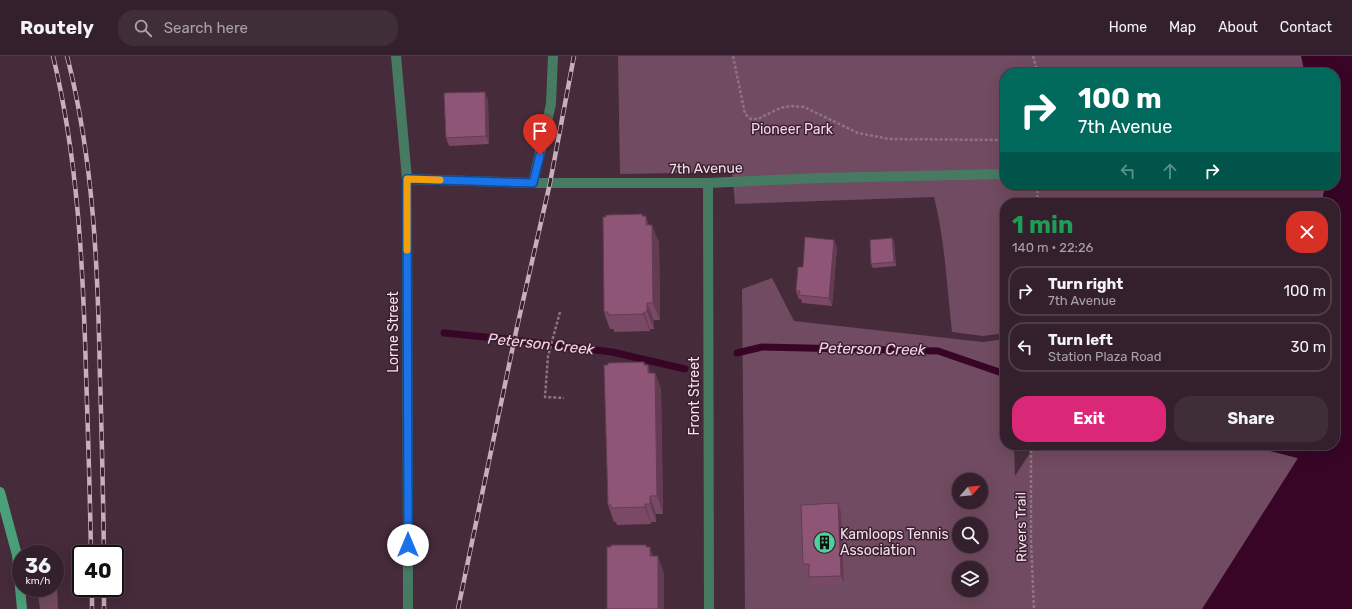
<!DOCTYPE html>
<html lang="en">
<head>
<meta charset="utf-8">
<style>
  :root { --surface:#34202c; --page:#3f2d38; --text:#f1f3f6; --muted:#a9a3a9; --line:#4e3e48; --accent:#db2777 }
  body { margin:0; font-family:Rubik,sans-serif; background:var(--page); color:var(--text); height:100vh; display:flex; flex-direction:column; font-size:15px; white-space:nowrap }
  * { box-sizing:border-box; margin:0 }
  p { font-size:13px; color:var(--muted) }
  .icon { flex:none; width:22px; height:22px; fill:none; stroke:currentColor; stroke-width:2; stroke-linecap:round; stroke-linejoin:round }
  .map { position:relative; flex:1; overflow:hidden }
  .sheet { position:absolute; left:1000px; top:142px; width:340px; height:252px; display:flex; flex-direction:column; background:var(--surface); border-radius:16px; box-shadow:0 4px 16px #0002,0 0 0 1px var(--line) }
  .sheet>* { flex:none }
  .hud { position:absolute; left:1000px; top:12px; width:340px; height:122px; border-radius:16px; box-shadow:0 4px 16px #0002,0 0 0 1px var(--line); background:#00695c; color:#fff; overflow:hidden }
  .needle { width:26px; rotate:63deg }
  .buttons { position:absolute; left:952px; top:417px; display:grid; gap:8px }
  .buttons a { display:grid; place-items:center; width:36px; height:36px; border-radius:50%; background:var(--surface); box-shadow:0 4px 16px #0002,0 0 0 1px var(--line); font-size:20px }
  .speed { position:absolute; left:12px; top:489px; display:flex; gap:8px; font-size:20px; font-weight:700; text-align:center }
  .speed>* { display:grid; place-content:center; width:52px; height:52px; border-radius:50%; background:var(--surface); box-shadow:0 4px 16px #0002,0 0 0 1px var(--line); line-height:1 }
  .speed small { font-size:10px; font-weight:400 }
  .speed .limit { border:2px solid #111; border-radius:6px; background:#fff; color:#111 }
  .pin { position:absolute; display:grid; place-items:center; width:34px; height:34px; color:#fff; margin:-41px -17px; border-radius:50% 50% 50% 0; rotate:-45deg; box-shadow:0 0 4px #0007 }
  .pin .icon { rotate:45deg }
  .me { position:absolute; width:44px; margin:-22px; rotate:0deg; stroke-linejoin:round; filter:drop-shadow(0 0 3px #0008) }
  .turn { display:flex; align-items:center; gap:14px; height:84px; padding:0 12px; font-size:18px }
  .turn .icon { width:52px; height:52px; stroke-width:2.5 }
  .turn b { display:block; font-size:28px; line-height:34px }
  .lanes { display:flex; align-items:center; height:38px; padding:0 12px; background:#0003; justify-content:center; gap:20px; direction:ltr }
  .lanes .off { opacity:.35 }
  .round { display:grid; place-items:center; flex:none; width:42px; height:42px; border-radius:16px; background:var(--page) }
  .head { display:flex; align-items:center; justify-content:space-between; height:68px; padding:0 12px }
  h1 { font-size:24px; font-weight:700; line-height:30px; color:#1e9e55 }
  .primary-button { display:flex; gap:8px; margin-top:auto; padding:8px 12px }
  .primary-button a { flex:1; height:46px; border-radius:16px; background:var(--accent); color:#fff; font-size:16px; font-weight:700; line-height:46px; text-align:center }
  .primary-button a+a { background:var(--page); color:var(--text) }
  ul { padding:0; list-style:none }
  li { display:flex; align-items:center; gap:12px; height:50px; margin:0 8px 6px; padding:0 4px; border:2px solid var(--line); border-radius:16px }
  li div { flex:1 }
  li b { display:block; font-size:15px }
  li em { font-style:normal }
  header { display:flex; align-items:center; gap:24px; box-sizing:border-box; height:56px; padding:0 20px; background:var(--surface); border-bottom:1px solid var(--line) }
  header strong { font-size:19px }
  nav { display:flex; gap:22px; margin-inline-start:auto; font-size:14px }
  .search { width:280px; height:36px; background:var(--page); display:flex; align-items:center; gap:10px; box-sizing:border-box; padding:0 14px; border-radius:16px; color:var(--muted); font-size:15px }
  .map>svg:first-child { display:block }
</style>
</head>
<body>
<header>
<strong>Routely</strong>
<div class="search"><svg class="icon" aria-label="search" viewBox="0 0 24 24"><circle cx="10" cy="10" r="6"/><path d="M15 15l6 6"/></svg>Search here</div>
<nav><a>Home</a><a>Map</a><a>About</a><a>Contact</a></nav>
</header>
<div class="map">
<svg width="1352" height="553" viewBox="0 0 1352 553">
  <rect width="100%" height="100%" fill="#462b3b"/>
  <!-- green -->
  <g fill="#714b61" fill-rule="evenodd">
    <path d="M618,0H1301L1305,17H1005V129H1325L1322,147H1005V277L983,280L952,276C947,231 945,185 934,141L735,148L732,116L620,118Z"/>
    <path d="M772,222L794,265L983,286L1005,283V389H1014L1015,420L1035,389H1301L1300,399L1203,553H745L742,233ZM959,424H981V446H959ZM959,468H981V490H959ZM959,512H981V534H959Z"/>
    <path d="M57,531L58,553H40L38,538Z"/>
  </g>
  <!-- water -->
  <path fill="#380527" d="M1301,0H1352V553H1202L1300,399L1301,389H1335V147H1322L1325,129H1335V17H1305Z"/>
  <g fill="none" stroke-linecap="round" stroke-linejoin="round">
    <!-- stream -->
    <g stroke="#380527" stroke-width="7">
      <path d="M444,277L506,283L612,296L685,313"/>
      <path d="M737,297L762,291L938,295L1005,318"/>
      <path d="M1260,389L1308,401"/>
    </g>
    <!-- path -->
    <g stroke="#8c7482" stroke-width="2.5" stroke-dasharray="3 2" stroke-linecap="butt">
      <path d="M733,0L745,58L751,63H758L780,52L791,50L804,51L858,77L889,83L1005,84"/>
      <path d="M1033,0L1038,17"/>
      <path d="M1037,147L1038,129"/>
      <path d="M560,256L548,300L545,341L564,342"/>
      <path d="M1031,389V485L1034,553"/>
    </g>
    <!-- service -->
    <path stroke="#477a62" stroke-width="10" d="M533,127L551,48L553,0"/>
    <!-- minor -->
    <g stroke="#477a62" stroke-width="10">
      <path d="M407,123L533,127H708L820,122L1005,118"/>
      <path d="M708,127L709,553"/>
    </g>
    <!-- tertiary -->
    <path stroke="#477a62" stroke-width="10" d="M396,0L407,123L408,553"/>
    <!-- secondary -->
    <path stroke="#4ba07a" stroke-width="10" d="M0,436L17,499L22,553"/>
    <defs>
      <g id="rail">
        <path d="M53,0C78,103 83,210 86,316C88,377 90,437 91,498"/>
        <path d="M67,0C94,105 98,214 100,322C102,381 103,439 104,498"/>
        <path d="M92,532V553"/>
        <path d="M104,532V553"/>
        <path d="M458,553L517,271L550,127L574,0"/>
      </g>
    </defs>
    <!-- rail casing -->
    <use href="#rail" stroke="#c5b0bc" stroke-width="4.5"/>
    <!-- rail -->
    <use href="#rail" stroke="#3b2130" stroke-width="3" stroke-dasharray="9" stroke-linecap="butt"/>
  </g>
  <!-- wall -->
  <g fill="#7a4965">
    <path d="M488,44L489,88L449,90L446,82Z"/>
    <path d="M642,158L643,160L649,169L659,186L660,264H654V273H650V275L614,276V273H610L604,256Z"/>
    <path d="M892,182L894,186L896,210L873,212L871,208Z"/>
    <path d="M834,184L837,192L832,250L802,247L801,243H799L796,235L803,211Z"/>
    <path d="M644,306L645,309L651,317H655L661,334L663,458H656V466H651V468L617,469L616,466H614L608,449Z"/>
    <path d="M838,447L841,456L844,528L812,529L809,521V516H806L803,508Z"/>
  </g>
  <!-- shaded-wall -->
  <g fill="#633c53">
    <path d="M485,36L488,44L489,88L486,80Z"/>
    <path d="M646,160L652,178V169L659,186L660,264L653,247Z"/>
    <path d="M892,182L894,186L896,210L894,206Z"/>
    <path d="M834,184L837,192L832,250L829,242Z"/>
    <path d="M647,247L654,264V273L647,256Z"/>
    <path d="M644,256L650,273V275L643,258Z"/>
    <path d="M648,309L654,326L648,317Z"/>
    <path d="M655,317L661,334L663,458L657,440Z"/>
    <path d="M650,440L656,458V466L650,448Z"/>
    <path d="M838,447L841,456L844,528L841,520Z"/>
    <path d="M645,448L651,466V468L645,451Z"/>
    <path d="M650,491L656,508L650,500Z"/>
    <path d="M658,500L664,517V553H658Z"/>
  </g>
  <!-- building -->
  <g fill="#8e5576" stroke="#633c53">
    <path d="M485,36L486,80L446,82L444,37Z"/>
    <path d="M642,158V160H646V169H652L653,247H647V256H644L643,258L608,259V256H604L603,161H606V159Z"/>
    <path d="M805,181L834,184L829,242L799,239L800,235H796L798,211H803Z"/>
    <path d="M892,182L894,206L871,208L870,184Z"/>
    <path d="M644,306V309H648V317H655L657,440H650V448H645V451L611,452V449H608L604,309H608V307Z"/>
    <path d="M838,447L841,520L809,521V508H803L801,449Z"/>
    <path d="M611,489H646V491H650V500H658V553H607V491H611Z"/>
  </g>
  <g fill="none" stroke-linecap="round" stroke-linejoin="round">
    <defs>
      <path id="route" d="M408,489L407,123L533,127L540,99"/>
    </defs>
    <!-- route casing -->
    <use href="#route" stroke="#114b97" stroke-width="10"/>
    <!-- route -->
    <use href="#route" stroke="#1a73e8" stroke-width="7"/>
    <!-- slow -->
    <path stroke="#f59e0b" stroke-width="7" d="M407,194V123L440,124"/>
  </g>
  <!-- icons -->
  <defs>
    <symbol id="building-disc" viewBox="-11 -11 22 22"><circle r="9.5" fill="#4ad49c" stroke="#3b2130"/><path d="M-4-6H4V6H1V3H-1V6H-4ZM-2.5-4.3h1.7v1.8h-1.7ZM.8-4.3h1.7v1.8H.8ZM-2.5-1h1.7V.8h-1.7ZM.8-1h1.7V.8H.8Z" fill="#111"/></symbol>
  </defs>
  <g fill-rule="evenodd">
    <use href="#building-disc" x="812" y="474" width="25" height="25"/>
  </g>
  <g text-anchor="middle" stroke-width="3" stroke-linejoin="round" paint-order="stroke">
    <!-- park labels -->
    <g font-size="14" fill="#fad6ea" stroke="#3b2130">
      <text x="792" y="78">Pioneer Park</text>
    </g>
    <!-- street labels -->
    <g font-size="14" fill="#f3e1eb" stroke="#3b2130">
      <text transform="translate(706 112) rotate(-1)" y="5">7th Avenue</text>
      <text transform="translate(393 276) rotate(-90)" y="5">Lorne Street</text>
      <text transform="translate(694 340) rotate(-90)" y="5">Front Street</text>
      <text transform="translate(1021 471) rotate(-91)" y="5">Rivers Trail</text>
    </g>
    <!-- poi labels -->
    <g font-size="14" fill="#f3e1eb" stroke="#3b2130" text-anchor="start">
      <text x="840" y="483">Kamloops Tennis<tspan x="840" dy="16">Association</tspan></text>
    </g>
    <!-- water labels -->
    <g font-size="15" font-style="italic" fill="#f8d4e7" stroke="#3b2130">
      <text transform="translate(541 288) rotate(6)" y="5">Peterson Creek</text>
      <text transform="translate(872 293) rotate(1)" y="5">Peterson Creek</text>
    </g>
  </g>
</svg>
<div class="buttons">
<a><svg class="needle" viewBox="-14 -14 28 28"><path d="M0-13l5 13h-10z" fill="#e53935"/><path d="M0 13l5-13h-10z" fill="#a9a3a9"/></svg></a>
<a><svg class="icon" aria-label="search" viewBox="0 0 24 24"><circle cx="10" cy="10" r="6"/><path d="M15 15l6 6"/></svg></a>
<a><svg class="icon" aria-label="layers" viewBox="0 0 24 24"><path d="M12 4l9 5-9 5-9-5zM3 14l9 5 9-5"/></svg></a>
</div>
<div class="speed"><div>36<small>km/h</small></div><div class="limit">40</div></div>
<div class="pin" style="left:540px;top:99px;background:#d93025"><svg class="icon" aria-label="arrive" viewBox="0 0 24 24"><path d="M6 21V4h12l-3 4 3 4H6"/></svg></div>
<svg class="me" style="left:408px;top:489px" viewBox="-20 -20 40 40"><circle r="19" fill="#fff"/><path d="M0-13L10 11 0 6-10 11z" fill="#1a73e8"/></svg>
<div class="hud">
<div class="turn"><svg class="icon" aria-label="right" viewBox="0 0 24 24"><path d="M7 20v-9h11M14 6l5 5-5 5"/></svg><div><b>100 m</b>7th Avenue</div></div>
<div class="lanes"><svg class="icon off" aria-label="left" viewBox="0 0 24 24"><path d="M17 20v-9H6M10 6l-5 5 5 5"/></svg><svg class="icon off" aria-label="ahead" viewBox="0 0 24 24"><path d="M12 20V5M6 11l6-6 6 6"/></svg><svg class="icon" aria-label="right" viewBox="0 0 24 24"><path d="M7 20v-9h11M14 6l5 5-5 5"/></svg></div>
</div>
<section class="sheet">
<div class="head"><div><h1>1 min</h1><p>140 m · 22:26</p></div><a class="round" style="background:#d93025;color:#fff"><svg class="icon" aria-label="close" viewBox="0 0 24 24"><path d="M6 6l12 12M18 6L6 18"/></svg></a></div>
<ul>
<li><svg class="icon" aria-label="right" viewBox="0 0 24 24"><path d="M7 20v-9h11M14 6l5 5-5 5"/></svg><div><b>Turn right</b><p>7th Avenue</p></div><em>100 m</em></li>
<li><svg class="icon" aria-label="left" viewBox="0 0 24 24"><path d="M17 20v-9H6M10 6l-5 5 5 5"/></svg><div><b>Turn left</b><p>Station Plaza Road</p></div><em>30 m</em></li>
</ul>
<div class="primary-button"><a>Exit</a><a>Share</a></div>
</section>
</div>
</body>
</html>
